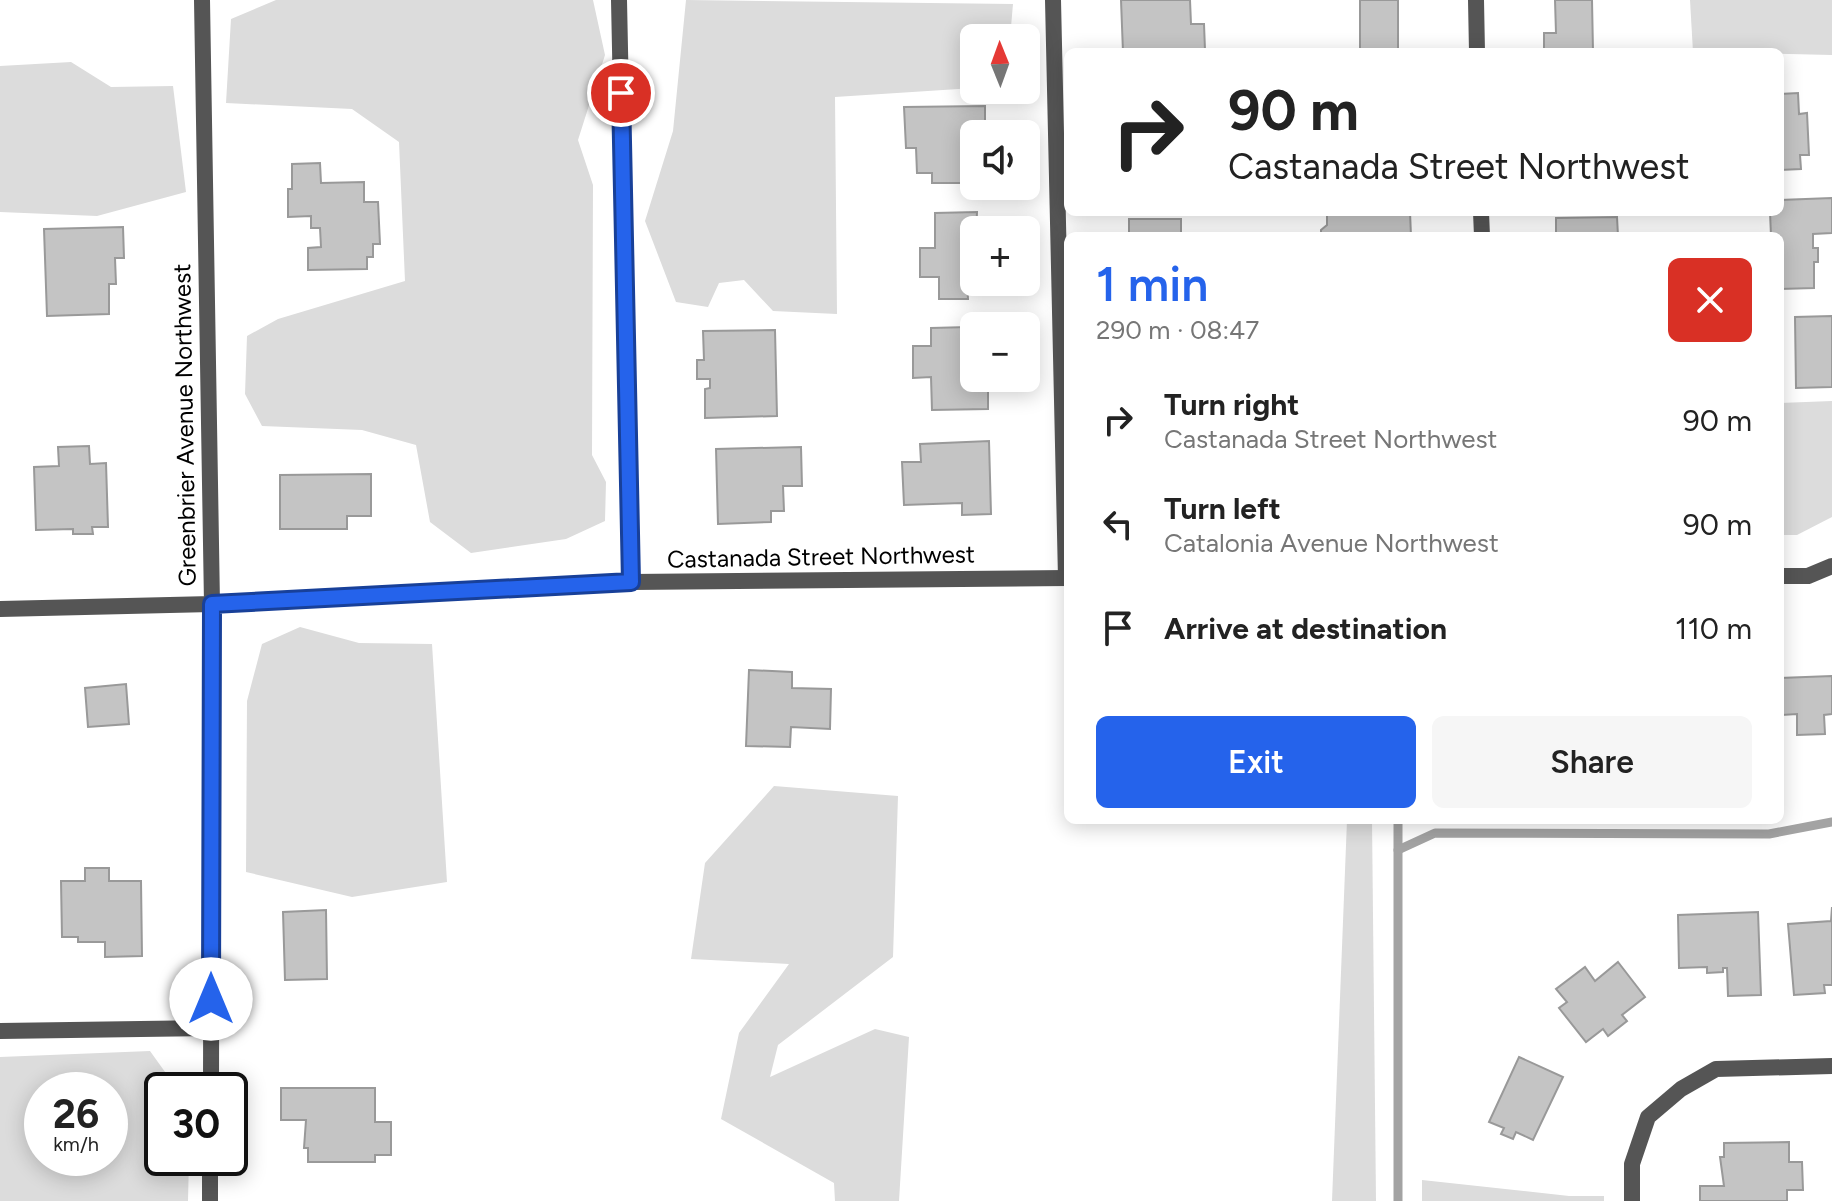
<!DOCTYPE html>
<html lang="en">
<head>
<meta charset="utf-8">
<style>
  :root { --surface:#fff; --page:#f6f6f6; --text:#222; --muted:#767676; --accent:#2563eb }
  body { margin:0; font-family:Figtree,sans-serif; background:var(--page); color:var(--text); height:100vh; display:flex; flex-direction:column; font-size:30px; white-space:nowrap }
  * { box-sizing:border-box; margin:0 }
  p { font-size:26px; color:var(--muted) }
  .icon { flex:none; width:44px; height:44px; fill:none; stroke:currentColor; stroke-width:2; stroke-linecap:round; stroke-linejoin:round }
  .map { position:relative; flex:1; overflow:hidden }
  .drawer { position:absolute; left:1064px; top:232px; width:720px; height:592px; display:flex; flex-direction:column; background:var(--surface); border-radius:12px; box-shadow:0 4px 20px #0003 }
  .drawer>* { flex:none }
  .banner { position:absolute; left:1064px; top:48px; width:720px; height:168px; border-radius:12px; box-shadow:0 4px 20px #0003; background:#fff; color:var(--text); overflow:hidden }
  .needle { width:52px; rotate:359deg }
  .fabs { position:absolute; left:960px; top:24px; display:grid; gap:16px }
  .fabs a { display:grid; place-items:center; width:80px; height:80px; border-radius:12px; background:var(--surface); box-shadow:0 4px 20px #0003; font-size:40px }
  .speed { position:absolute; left:24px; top:1072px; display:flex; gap:16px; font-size:40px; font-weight:700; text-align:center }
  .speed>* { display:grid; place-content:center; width:104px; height:104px; border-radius:50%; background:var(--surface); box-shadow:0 4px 20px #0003; line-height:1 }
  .speed small { font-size:20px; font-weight:400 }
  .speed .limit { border:4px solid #111; border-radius:12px; background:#fff; color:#111 }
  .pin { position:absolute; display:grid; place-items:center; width:68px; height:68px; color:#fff; margin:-34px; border:4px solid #fff; border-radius:50%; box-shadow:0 2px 8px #0007 }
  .me { position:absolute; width:88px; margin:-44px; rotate:0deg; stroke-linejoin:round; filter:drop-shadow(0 0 6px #0008) }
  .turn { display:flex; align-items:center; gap:28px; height:168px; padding:0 32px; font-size:36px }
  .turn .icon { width:104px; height:104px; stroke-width:2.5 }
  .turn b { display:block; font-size:56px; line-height:68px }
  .round { display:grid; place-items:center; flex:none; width:84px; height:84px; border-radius:12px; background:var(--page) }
  .summary { display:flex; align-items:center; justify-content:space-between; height:136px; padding:0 32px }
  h1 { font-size:48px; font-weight:600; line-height:60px; color:var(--accent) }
  .button { display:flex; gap:16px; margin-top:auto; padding:16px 32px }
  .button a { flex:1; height:92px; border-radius:12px; background:var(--accent); color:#fff; font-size:32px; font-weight:600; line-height:92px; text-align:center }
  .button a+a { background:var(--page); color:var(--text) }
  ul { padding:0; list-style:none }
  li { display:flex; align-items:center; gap:24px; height:104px; padding:0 32px }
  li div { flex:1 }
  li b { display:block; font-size:30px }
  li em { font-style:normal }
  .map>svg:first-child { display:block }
</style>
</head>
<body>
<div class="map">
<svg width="1832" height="1201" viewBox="0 0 1832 1201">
  <rect width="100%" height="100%" fill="#fff"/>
  <!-- green -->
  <g fill="#dcdcdc" fill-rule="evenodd">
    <path d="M276,0H593L605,55L578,140L593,185L592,455L606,482L605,521L566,539L471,553L430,522L416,445L362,430L262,426L245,394L247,336L278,319L405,281L399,142L352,109L226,103L231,19Z"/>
    <path d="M686,0L1013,4L1010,38H974V88L835,97L837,314L773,311L744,280L719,283L708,307L676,302L645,221L673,131Z"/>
    <path d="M1690,0H1832V55L1693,52Z"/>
    <path d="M71,62L111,87L173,86L186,192L97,216L0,212V66Z"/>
    <path d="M1832,401V517L1797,535H1780V403Z"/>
    <path d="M300,627L359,643L432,644L447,882L352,897L246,872L247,701L262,644Z"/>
    <path d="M774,786L898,796L893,957L778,1045L770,1077L875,1029L909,1037L899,1201H835L834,1183L721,1119L739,1033L789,964L691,959L705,863Z"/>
    <path d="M1347,820H1372L1376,1201H1332Z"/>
    <path d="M150,1051L178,1090H162V1158H189L188,1201H0V1057ZM42,1090H110V1158H42Z"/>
    <path d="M1422,1180L1569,1196H1604V1201H1422Z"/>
  </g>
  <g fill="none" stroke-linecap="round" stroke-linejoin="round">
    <!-- stream -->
    <g stroke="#a3a3a3" stroke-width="9">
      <path d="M1398,850L1435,833L1769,834L1832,822"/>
      <path d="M1398,1201V820"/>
    </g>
  </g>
  <!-- building -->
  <g fill="#c4c4c4" stroke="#999" stroke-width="2">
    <path d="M1121,0H1190L1191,24H1204L1205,50L1123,52Z"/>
    <rect x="1360" y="0" width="38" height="52"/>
    <path d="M1555,0H1592L1593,52H1544V33H1556Z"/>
    <path d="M1798,93L1799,114L1807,113L1809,155H1800L1801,169L1780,170V94Z"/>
    <path d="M985,106V134H974L972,162H966L967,183H932V173H917L916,148H906L904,107Z"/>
    <path d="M320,163L321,183L364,182V202H378L380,244H373V257H367V269L308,270V248L321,247L320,228H311V216L288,217V189H292V164Z"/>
    <path d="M1832,198V233L1813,234V248H1818V262H1814V288L1780,289V236H1771L1770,212H1780V200Z"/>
    <path d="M977,212L974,282H980H967L968,299H939V277H920V248H935V213Z"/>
    <path d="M1327,212H1410L1411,236H1321V230L1327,225Z"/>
    <path d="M1617,217L1618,236H1549L1556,234V218Z"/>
    <rect x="1129" y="219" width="52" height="17"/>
    <path d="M123,227L124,258H115L116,284H109V314L47,316L44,229Z"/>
    <path d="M1832,316V387L1796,388L1795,317Z"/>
    <path d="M969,327V363H973L974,378H988V409L932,410L931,377L913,378V346H931V328Z"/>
    <path d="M775,330L777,416L705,418V389L710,388V379H697V360H704L703,331Z"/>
    <path d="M989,441L991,514L962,515V503L904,505L902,462H921L920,444Z"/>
    <path d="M89,446L90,464L106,463L108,527H92L93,534H73V529L36,530L34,467L59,466L58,447Z"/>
    <path d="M801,447L802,486H783L784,511H771V522L718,524L716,449Z"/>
    <path d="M371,474V516H347V529H280V475Z"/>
    <path d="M749,670L792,672V688L831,689L830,729L791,727L790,747L746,746Z"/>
    <path d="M1832,676V714L1824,715L1825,734L1797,735V714L1782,715L1780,678Z"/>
    <path d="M126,684L129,724L88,727L85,688Z"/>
    <path d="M85,868H109V881H141L142,956L105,957V942H78V937H62L61,881H85Z"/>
    <path d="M1832,907V985H1824L1825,993L1794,995L1788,924L1831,921Z"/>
    <path d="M326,910L327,979L285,980L283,912Z"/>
    <path d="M1758,912L1761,995L1728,996L1727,968H1723V972L1707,973V967L1679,968L1678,915Z"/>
    <path d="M1618,962L1645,997L1622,1015L1627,1021L1608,1036L1603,1029L1586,1042L1559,1008L1567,1002L1556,989L1585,967L1595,981Z"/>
    <path d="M1519,1057L1563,1077L1533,1140L1516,1132L1513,1139L1501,1134L1504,1128L1489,1122Z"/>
    <path d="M281,1088H375V1122H391V1155H375V1162H308V1148H304L306,1120H281Z"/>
    <path d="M1789,1142V1162H1802L1803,1190H1787V1201H1700V1186H1724L1720,1157H1724V1143Z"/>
  </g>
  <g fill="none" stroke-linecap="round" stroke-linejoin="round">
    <!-- minor -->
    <g stroke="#555" stroke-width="16">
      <path d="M202,0L212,604L211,1090"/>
      <path d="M619,0L631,582"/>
      <path d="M1053,0L1066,578"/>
      <path d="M1476,0L1477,52"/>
      <path d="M1481,212L1482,236"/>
      <path d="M1780,576H1808L1832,566"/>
      <path d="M0,609L212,604L631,582L1068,578"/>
      <path d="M0,1031L211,1028"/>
      <path d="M210,1201V1158"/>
      <path d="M1632,1201V1164L1648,1117L1681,1089L1716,1069L1832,1066"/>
    </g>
  </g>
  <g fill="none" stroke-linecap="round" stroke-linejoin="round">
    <defs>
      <path id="route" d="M211,999L212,604L631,582L621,93"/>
    </defs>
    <!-- route casing -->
    <use href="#route" stroke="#184099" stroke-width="20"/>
    <!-- route -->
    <use href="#route" stroke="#2563eb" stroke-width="14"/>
  </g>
  <g text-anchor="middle" stroke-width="6" stroke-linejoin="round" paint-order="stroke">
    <!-- street labels -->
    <g font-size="24" fill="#000" stroke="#fff">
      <text transform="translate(185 425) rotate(-91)" y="8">Greenbrier Avenue Northwest</text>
      <text transform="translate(821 557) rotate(-1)" y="8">Castanada Street Northwest</text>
    </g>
  </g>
</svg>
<div class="fabs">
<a><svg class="needle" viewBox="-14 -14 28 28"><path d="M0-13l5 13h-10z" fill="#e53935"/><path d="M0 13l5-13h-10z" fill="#767676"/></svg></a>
<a><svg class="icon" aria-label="sound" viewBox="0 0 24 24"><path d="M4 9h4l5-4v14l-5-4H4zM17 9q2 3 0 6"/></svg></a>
<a>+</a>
<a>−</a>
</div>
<div class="speed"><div>26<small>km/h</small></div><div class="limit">30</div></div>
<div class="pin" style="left:621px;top:93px;background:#d93025"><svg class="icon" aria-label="arrive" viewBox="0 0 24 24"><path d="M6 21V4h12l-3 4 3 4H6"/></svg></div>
<svg class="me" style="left:211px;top:999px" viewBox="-20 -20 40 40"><circle r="19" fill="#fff"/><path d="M0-13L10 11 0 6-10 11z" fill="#2563eb"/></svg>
<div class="banner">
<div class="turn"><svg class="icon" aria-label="right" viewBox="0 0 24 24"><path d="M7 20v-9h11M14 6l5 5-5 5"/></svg><div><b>90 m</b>Castanada Street Northwest</div></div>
</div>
<section class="drawer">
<div class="summary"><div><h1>1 min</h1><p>290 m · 08:47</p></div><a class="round" style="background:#d93025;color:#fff"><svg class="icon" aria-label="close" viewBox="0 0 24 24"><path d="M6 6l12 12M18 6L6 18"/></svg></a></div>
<ul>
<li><svg class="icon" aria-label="right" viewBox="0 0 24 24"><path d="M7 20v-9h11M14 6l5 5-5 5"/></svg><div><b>Turn right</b><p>Castanada Street Northwest</p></div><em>90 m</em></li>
<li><svg class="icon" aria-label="left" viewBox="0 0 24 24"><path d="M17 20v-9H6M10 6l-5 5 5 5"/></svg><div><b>Turn left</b><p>Catalonia Avenue Northwest</p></div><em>90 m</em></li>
<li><svg class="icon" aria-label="arrive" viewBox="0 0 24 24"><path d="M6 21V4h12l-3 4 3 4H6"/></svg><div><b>Arrive at destination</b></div><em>110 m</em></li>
</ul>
<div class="button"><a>Exit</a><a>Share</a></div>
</section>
</div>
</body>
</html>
